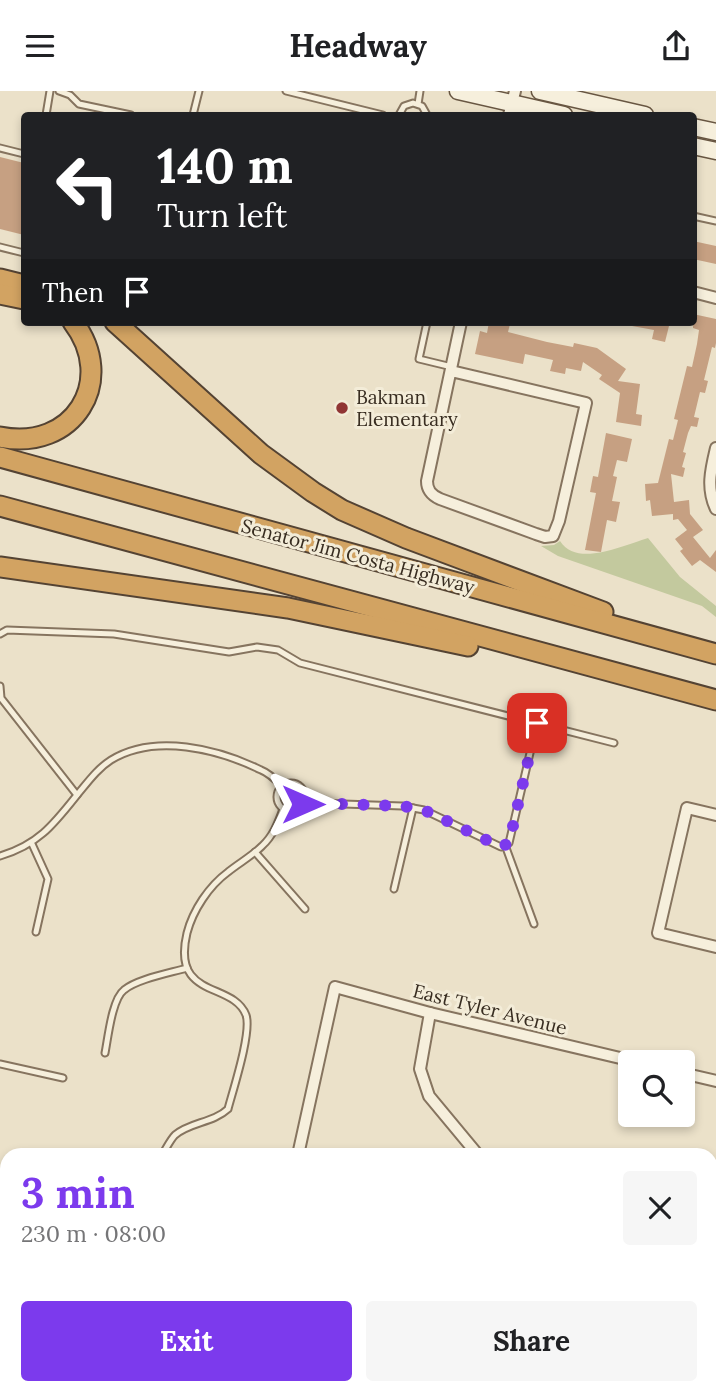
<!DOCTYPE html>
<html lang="en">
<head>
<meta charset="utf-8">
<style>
  :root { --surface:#fff; --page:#f6f6f6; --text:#202124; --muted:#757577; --accent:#7c3aed }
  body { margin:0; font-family:Lora,serif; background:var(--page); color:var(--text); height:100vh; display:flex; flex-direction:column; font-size:26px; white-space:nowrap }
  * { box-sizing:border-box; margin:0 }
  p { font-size:23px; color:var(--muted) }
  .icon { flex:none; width:38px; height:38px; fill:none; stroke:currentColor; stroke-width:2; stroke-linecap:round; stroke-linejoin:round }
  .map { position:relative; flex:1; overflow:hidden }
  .sheet { position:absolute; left:0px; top:1057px; width:718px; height:247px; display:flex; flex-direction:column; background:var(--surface); border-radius:21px 21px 0 0; box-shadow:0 4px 10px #0003 }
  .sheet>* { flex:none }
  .banner { position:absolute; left:21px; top:21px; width:676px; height:214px; border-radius:7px; box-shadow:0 4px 10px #0003; background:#202124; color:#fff; overflow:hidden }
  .buttons { position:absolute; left:618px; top:959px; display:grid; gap:14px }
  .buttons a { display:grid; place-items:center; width:77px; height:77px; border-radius:7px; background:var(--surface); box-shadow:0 4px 10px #0003; font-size:35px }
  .pin { position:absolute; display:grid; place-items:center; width:60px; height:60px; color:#fff; margin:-30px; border-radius:14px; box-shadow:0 4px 10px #0006 }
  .me { position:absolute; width:77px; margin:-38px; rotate:90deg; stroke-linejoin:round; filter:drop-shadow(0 0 5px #0008) }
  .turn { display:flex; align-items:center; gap:24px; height:147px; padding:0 21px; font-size:32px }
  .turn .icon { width:91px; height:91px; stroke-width:2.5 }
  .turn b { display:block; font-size:49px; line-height:60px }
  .then { display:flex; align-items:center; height:66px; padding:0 21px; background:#0003; gap:14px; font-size:26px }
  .round { display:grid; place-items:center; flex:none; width:74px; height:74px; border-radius:7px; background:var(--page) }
  .headline { display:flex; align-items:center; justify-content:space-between; height:119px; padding:0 21px }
  h1 { font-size:42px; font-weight:700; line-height:52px; color:var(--accent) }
  .cta { display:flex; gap:14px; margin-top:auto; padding:14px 21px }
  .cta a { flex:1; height:80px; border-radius:7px; background:var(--accent); color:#fff; font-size:28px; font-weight:700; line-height:80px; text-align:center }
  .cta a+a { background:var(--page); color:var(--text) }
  header { display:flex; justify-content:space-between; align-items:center; height:91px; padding:0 21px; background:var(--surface); font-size:32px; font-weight:700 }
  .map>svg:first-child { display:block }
</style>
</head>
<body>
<header><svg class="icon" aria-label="menu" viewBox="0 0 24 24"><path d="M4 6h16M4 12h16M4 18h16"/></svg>Headway<svg class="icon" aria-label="share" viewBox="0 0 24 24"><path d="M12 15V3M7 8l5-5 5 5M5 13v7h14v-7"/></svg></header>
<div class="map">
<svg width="716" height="1303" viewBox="0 0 716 1303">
  <rect width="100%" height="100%" fill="#ebe1c9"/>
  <!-- green -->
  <path fill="#c3c99e" d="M648,447L680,486L716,515V526L702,515L558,465L541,455L554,454L560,450C577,477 624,454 648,447Z"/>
  <!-- building -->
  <g fill="#c6a082">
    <path d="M0,66L24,72V144L0,138Z"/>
    <path d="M693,150L716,155V173L693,168Z"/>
    <path d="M693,223L716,228V252L715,257L712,256L704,289L708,290L705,302L700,301L694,326L699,327L697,336L691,335L688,342L683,361L686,362L682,376L685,377L683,386L671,383L674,411L689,409L690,423L703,439L693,446L710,467L716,459V481L700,469L692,475L680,460L683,458L675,448L687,439L678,428L673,429V423L652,425L650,409L646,410L645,393L658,392L669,348L673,349L678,329L674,328L687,275L692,276L697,253L699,239L693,237Z"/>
    <path d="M489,231L510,233L508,241L547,251L573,256L574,252L597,257L626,278L618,290L640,293L636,323L642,324L641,335L616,331L620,302L599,288L602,284L583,271L581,280L566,277L565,283L550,280L553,269L525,263L523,273L475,263L480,240L487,242Z"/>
    <path d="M632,231H670L665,251L652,248L654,239L632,235Z"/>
    <path d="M606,342L632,348L627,371L617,369L613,385L617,386L612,410L620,411L616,431L607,429L601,461L585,459L596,402L590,401L593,385L598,386Z"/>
  </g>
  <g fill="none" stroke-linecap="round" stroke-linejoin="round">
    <defs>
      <g id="lane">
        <path d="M59,0L70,4L79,13L131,24"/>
        <path d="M286,0L383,24"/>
        <path d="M418,13L420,0"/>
        <path d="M46,24L50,0"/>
        <path d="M193,24L199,0"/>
        <path d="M399,24L404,15L413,12L422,15L427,24"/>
        <path d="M0,57L24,63"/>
        <path d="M693,125L716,130"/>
        <path d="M0,156L24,162"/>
        <path d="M427,231L419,268L452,276"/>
        <path d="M0,543L7,539L114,543L229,561L257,556L278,559L300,572L614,652"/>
        <path d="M0,595L1,607L77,704C54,733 38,754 0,765"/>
        <circle cx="291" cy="706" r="14"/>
        <path d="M77,704C88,691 97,678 111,669C155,642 218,658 261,679C269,682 276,689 282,695"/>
        <path d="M305,708L314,712L402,715L424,719L501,756L509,752L537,632"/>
        <path d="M32,753L48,788L36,841"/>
        <path d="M505,754L534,833"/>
        <path d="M255,761L305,818"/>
        <path d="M394,798L413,717"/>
        <path d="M105,962C108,947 112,908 124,899C137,888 170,882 187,877"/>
        <path d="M0,973L63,987"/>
        <path d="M162,1064C166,1058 170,1049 175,1044C190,1031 213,1032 228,1018C233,999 252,941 246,924C233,890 171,909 187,842C193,819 209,795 228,781C239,772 252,765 262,755C273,745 278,732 283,718"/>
        <path d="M0,1259L7,1260"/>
        <path d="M27,1303L28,1297"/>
      </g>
      <g id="street">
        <path d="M509,24L515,0"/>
        <path d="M693,201L716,207"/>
        <path d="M451,280L586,312L559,430L553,445L545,446L536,443L440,408C431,404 427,399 427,390L461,231"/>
        <path d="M716,357C711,378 706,397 716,418"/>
        <path d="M716,724L687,717L658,842L716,856"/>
        <path d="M430,922L420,978L429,1005L478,1064"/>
        <path d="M682,982L716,990"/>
        <path d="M298,1064L335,896L430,922L637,971"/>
        <path d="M0,1126L7,1127"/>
        <path d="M710,1126L716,1128"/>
        <path d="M97,1303L98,1297"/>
        <path d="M221,1303L222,1297"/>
        <path d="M687,1303L688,1297"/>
      </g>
      <g id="secondary">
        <path d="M458,0L564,24"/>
        <path d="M540,0L645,24"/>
        <path d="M693,36L716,41"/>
        <path d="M693,55L716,60"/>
        <path d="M0,1101L7,1103"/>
        <path d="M710,1265L716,1266"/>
      </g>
      <g id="highway">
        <path d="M0,188L24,194"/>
        <path d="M0,203L24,208"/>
        <path d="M115,231L261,363L313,401L342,419L406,447L603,521"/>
        <path d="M0,346C73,361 118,290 73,231"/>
        <path d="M0,366L716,563"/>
        <path d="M0,415L716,609"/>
        <path d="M0,476L288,517L468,555"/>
      </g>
    </defs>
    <!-- lane casing -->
    <use href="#lane" stroke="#86745f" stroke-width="9"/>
    <!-- street casing -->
    <use href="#street" stroke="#86745f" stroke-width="14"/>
    <!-- secondary casing -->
    <use href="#secondary" stroke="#685642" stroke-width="19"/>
    <!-- highway casing -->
    <use href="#highway" stroke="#544333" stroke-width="23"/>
    <!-- lane -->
    <use href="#lane" stroke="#f6efdc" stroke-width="5"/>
    <!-- street -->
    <use href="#street" stroke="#f6efdc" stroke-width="10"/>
    <!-- secondary -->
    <use href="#secondary" stroke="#f6efdc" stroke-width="16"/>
    <!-- highway -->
    <use href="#highway" stroke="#d2a362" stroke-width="19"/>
  </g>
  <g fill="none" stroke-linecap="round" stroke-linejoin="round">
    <!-- route -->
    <path stroke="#7c3aed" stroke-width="12" stroke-dasharray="0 21.6" d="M303,713L305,708L314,712L402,715L424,719L501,756L509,752L537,632"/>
  </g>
  <!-- markers -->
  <circle fill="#903534" stroke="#f3ecd8" stroke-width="2.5" cx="342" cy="317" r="7"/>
  <g text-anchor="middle" stroke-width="6" stroke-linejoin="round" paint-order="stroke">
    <!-- poi labels -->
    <g font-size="19" fill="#382d21" stroke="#f3ecd8" text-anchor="start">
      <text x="356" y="313">Bakman<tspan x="356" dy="22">Elementary</tspan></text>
    </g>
    <!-- street labels -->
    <g font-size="19" fill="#382d21" stroke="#f3ecd8">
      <text transform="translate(358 465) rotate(15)" y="7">Senator Jim Costa Highway</text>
      <text transform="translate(490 918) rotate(14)" y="7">East Tyler Avenue</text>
    </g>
  </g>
</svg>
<div class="buttons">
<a><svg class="icon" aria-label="search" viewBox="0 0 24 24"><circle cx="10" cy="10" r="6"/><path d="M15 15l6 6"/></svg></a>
</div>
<div class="pin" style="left:537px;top:632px;background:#d93025"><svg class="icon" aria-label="arrive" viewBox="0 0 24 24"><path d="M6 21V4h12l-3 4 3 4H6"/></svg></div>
<svg class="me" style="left:303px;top:713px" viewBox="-20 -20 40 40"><path d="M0-17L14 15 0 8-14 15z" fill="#7c3aed" stroke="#fff" stroke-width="4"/></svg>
<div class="banner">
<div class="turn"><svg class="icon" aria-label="left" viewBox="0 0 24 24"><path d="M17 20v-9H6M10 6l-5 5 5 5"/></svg><div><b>140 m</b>Turn left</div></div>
<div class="then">Then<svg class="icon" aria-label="arrive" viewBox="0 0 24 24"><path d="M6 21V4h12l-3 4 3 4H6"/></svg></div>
</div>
<section class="sheet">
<div class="headline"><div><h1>3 min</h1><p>230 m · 08:00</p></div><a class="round"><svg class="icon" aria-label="close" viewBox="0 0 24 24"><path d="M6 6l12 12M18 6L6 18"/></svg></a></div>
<div class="cta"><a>Exit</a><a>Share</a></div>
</section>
</div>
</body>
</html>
